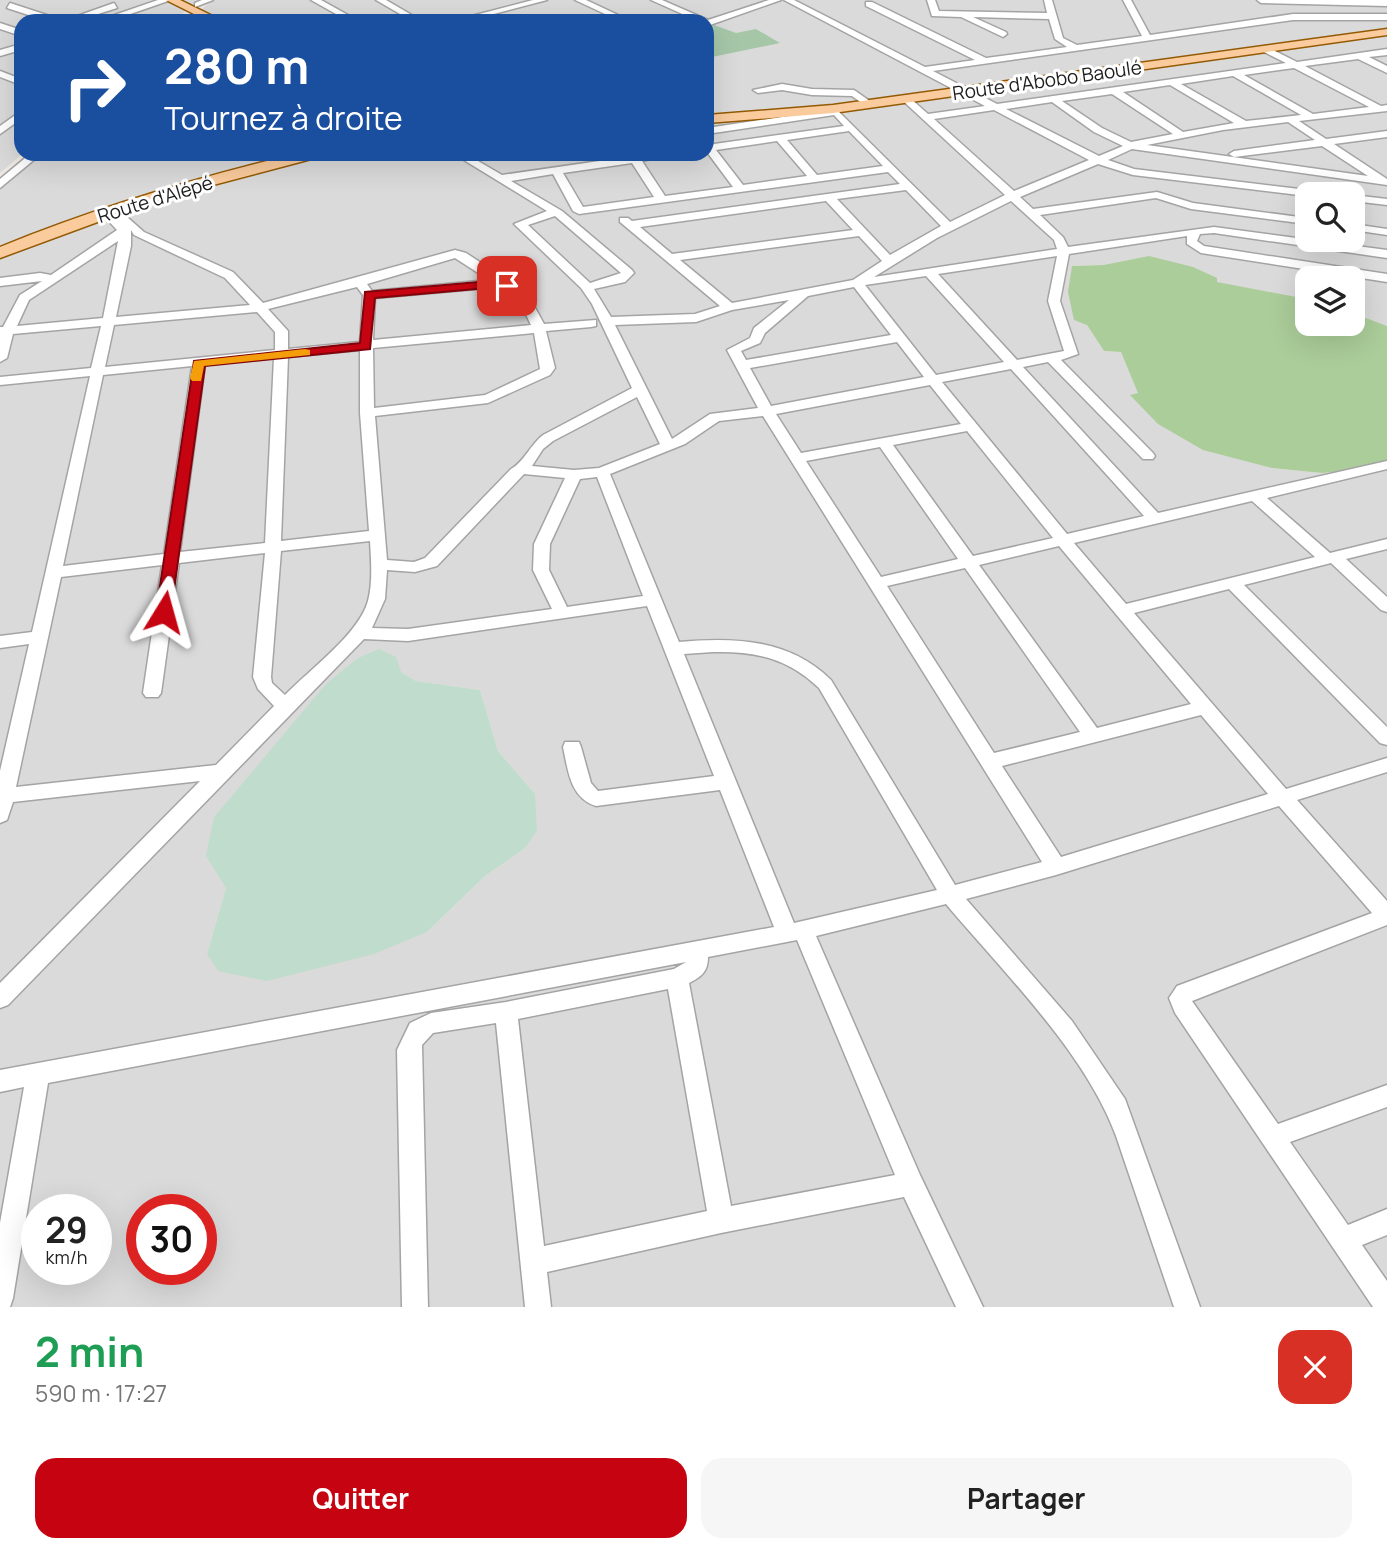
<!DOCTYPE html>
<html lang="fr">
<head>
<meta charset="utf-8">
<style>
  :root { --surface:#fff; --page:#f6f6f6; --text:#222; --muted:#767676; --accent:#c60411 }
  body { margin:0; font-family:Manrope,sans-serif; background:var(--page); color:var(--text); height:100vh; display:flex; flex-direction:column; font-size:26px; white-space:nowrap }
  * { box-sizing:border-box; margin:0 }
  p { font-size:23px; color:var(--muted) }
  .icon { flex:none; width:38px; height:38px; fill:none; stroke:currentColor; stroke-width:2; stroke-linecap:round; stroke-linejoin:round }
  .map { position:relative; height:1307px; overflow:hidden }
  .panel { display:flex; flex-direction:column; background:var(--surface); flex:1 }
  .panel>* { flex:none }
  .hud { position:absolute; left:14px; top:14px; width:700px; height:147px; border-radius:21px; box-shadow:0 7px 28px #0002; background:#1a4fa0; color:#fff; overflow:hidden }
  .controls { position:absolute; left:1295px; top:182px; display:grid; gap:14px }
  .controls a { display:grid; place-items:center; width:70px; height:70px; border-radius:14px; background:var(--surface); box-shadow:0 7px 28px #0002; font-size:35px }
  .speed { position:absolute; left:21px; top:1194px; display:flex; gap:14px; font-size:35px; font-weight:700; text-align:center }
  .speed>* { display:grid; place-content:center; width:91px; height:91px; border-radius:50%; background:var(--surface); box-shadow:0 7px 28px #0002; line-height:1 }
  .speed small { font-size:18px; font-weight:400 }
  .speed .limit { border:10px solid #d22; background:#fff; color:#111 }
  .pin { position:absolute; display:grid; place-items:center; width:60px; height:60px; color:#fff; margin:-30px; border-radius:14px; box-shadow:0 4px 10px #0006 }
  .me { position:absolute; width:77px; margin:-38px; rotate:8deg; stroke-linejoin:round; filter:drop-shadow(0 0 5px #0008) }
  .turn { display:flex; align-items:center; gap:24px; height:147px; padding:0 35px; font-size:32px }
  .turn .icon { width:91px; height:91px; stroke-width:2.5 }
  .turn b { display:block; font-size:49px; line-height:60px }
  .round { display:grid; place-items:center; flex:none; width:74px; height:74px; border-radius:21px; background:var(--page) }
  .summary { display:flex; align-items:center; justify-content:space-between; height:119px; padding:0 35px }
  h1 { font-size:42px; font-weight:700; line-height:52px; color:#1e9e55 }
  .action { display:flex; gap:14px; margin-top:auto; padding:14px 35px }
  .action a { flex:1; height:80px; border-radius:21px; background:var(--accent); color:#fff; font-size:28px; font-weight:700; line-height:80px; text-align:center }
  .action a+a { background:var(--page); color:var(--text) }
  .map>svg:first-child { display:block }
</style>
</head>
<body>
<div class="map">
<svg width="1387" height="1307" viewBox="0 0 1387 1307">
  <rect width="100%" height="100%" fill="#eeeae3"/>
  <!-- residential -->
  <g fill="#dbdada" fill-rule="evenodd">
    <path d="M0,0H197L174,21H21L22,154L0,173Z"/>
    <path d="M212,0H1387V326L1353,313V278H1307V299L1104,265L1072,266L1087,325L1104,351L1121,352L1139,393L1131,395L1272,468L1322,473L1387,467V1307H0V187L38,154H707V21H189ZM1307,194H1353V240H1307ZM401,672L416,681L480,690L498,751L535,794L524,849L485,876L427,932L207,954L226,888ZM37,1209H96V1269H37ZM142,1209H201V1269H142Z"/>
  </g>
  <!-- forest -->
  <path fill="#abcd99" d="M1149,256L1193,267L1217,278V282L1307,299V324H1353V313L1387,326V467L1322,473L1272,468L1203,450L1158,424L1130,395L1138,393L1121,352L1104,351L1087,325L1074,320L1068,292L1072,266L1104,265Z"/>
  <!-- wetland -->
  <path fill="#c0dccd" d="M379,649L396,657L401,672L416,681L480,690L498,751L535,794L537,831L524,849L485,876L427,932L374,954L267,981L218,971L207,954L226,888L206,856L214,817L326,684L358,658Z"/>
  <!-- cemetery -->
  <path fill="#a5c7a8" d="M714,25L736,33L756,29L780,43L707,58V27Z"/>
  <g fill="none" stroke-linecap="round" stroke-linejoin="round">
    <defs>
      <g id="minor">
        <path d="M158,0H171L110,21H97Z"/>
        <path d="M202,0H213L195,7V3Z"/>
        <path d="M311,0H321L348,15L332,21H318L336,14Z"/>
        <path d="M376,0H386L422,21H412Z"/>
        <path d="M533,0H547L467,21H452Z"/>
        <path d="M575,0H586L631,21H620Z"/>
        <path d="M651,0H662L708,20L769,0H781L707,26V21H698Z"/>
        <path d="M784,0H794L925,67L975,60L866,6V2H872L986,58L1067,47L1055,39L1049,19L973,17L1006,32L1007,34L1003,37L961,17L932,16L927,0H935L939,11L1047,13L1044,0H1052L1063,38L1077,45L1142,36L1123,0H1131L1150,35L1293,14H1387V20H1293L933,71L997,104L1286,63L1262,51L1260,49L1265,46L1297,62L1387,49V55L1369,57L1387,66V73L1358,59L1305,66L1381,106L1387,105V111L1299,121L1326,139L1387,131V137L1334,144L1387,179V185L1132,149L1108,160L1134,169L1316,191L1322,194L1307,196L1133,175L1098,164L1020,197L1033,209L1157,192L1193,203L1307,218V224L1191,209L1156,198L1040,215L1063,237L1068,247L1214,227L1387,250V258L1214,233L1200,234L1197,241L1204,246L1387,274V282L1201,253L1187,244V236L1069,254L1060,301L1078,354L1061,360L1153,453L1155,456L1153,459H1143L1048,362L1023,367L1158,513L1387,461V469L1267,498L1330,553L1387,539V549L1346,559L1387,597V612L1381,610L1331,563L1244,585L1387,727V745L1380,743L1229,589L1134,613L1286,789L1387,758V772L1297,800L1387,901V925L1192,1001L1278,1124L1387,1085V1107L1290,1142L1348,1225L1387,1209V1235L1362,1245L1387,1281V1307H1373L1175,1013L1169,998L1177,986L1372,913L1279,806L1056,875L966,899L1072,1021L1125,1099L1200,1307H1174L1116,1136C1085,1052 1004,973 946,904L816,936L920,1175L983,1307H956L904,1197L721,1233L547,1272L551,1307H525L496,1023L433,1033L422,1045L428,1307H402L397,1050L410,1023L431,1013L506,1002L674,969L686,962L48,1083L13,1298L10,1307H0V1223L24,1087L0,1092V1070L774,927L720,790L596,806C570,798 568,770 563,747L565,742H579L581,747L591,783L598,791L714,776L647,606L408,641L364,639L8,1005L0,1008V983L200,781L13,802L7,820L0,823V771L29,644L0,648V636L32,632L90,376L0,385V377L91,368L101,326L13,334L7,358L0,362V327H3L20,295L42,281L0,286V278L40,273L51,275L117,230L101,213L107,210L113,213L119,210L144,232L233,272L263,303L455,250L466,253L527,293L544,324L596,320V326L591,327L546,331L555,368L550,375L488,403L375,416L387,560L414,562L425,558L511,469C524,462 531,444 543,435L632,388L592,304L581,288L514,224L547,211L454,154H466L502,175L648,154H674L642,161L665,196L733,187L707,152V145L844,126L834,115L707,134V128L829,110L833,106L950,222L1005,195L902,100L910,98L928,114L985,106ZM1294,68L1369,107L1313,114L1244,75ZM1233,76L1301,115L1246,121L1181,84ZM1170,85L1234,123L1183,132L1123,92ZM1112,94L1173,134L1131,142L1102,128L1062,101ZM1052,102L1094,132L1123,146L1099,156L1006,109ZM994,110L1089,160L1014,191L934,119ZM1288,122L1315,140L1234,151L1229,154L1234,157L1322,146L1368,176L1147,145L1223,130ZM849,131L883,166L817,175L787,140ZM777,141L807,176L743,185L716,150ZM632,163L654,197L583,207L563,173ZM888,172L900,184L632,221L628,218H620V222L720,306L695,314L611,317L594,289L625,282L634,273L632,270L562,211L511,181L553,174L573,211L579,214ZM906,190L941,226L890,255L837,199ZM826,201L853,230L672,254L640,227ZM1011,201L1054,240L1057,249L874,277L937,238ZM555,216L621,273L590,283L528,225ZM131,230L134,235L225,278L250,305L116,317L131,246ZM859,236L882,261L853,280L732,303L680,260ZM118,241L103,318L17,326L29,300ZM1057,256L1048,301L1064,351L1017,360L938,274ZM455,258L489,280L372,291L367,284ZM926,276L1004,362L936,375L865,285ZM357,287L363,295L360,342L288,349V331L268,309ZM499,287L518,298L531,325L373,340L375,298ZM854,287L891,335L746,360L741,351L760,343L765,333L808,296ZM789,300L754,328L750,338L727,350L758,408L710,414L672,439L615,325L696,322L732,310ZM257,312L275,332V350L105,367L114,325ZM534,333L540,369L485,395L374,408L373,348ZM897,342L924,377L771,406L750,368ZM360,350V413L369,531L281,541L288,357ZM274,358L265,543L180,552L205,365ZM192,366L164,554L63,566L103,375ZM1011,369L1144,516L1067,534L942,382ZM930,385L961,424L801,453L776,414ZM637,397L660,444L599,468L574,470L532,466L543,449L553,441ZM763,416L1042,862L955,885L831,680C789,639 735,637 679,642L610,474L685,444L719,421ZM967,431L1053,538L973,556L893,445ZM880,447L958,559L881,577L806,461ZM524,474L565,478L534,544L533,570L552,609L408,629L372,628L385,599L387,570L415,572L437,566ZM597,477L643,596L567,607L549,570L550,544L580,479ZM1252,501L1315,557L1126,604L1074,543ZM370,541C371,560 373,582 368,601C359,634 309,670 285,695L272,683L271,677L281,551ZM1059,546L1191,704L1097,728L979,565ZM265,553L253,677L258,689L274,706L216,765L16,787L61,577L162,565L143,693L146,697H158L161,693L179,563ZM965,568L1080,732L994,753L887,586ZM713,652C755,651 788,658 819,688L937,890L794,923L684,654ZM1201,715L1268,794L1061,857L1002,766ZM797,940L895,1175L731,1206L689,983C701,977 708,972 708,957ZM668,989L707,1211L544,1246L518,1019Z"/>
        <path d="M1257,0H1387V6L1261,3Z"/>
        <path d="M10,3L59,19L60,21H47L7,8Z"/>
        <path d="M114,3L117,8L76,21H63Z"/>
        <path d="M0,23L21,30V36L0,29Z"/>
        <path d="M21,44V50L0,56V50Z"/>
        <path d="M0,71L21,79V85L0,77Z"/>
        <path d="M782,84L812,89L854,90L874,104L866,106L852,96L812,95L782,90L758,93L753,90Z"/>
        <path d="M21,111V119L0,134V126Z"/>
        <path d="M30,154H41L0,188V179Z"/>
        <path d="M537,154H548L543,157Z"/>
        <path d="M1353,195L1387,199V205L1353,201Z"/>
        <path d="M1353,224L1387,229V235L1353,230Z"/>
      </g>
      <g id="major">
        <path d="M166,0H180L223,21H208Z"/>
        <path d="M1387,29V35L833,113L707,123V115L833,105Z"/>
        <path d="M296,154H321L319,157L160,199L0,258V247C96,208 195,178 296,154Z"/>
      </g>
    </defs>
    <!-- minor casing -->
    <use href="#minor" stroke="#a4a4a4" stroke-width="3"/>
    <!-- major casing -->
    <use href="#major" stroke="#935a03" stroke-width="3"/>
    <!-- minor -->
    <use href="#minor" fill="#fff" fill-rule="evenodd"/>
    <!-- major -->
    <use href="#major" fill="#facb9d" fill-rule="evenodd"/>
  </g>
  <!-- route -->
  <path fill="#c60411" stroke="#81030b" stroke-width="2" d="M501,280L511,284V289L499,287L375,298L370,349L205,366L171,612L169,616H158L156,612L194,361L360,343L365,292Z"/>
  <!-- slow -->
  <path fill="#f59e0b" d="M305,349L310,350V355L204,366L201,381H192L190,378L194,361Z"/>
  <g text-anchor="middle" stroke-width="6" stroke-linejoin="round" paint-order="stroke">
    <!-- far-street labels -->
    <g font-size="19" fill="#1d1d1d" stroke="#fff">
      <text transform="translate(1047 80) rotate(-8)" y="7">Route d'Abobo Baoulé</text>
      <text transform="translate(155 199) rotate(-17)" y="7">Route d'Alépé</text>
    </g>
  </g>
</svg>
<div class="controls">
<a><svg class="icon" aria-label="search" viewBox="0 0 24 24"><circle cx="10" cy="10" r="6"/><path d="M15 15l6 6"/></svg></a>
<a><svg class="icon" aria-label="layers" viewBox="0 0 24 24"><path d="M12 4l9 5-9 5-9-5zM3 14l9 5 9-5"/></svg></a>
</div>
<div class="speed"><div>29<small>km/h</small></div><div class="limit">30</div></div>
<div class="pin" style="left:507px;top:286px;background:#d93025"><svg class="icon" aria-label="arrive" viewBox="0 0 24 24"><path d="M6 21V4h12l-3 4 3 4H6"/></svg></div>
<svg class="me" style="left:164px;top:612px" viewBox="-20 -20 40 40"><path d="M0-17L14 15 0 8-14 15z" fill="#c60411" stroke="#fff" stroke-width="4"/></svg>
<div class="hud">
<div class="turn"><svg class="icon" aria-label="right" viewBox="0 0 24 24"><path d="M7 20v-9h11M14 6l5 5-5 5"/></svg><div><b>280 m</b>Tournez à droite</div></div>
</div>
</div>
<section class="panel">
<div class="summary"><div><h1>2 min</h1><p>590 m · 17:27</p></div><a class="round" style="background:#d93025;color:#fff"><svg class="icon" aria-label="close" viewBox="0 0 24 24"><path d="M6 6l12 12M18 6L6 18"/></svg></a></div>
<div class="action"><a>Quitter</a><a>Partager</a></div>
</section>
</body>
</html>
